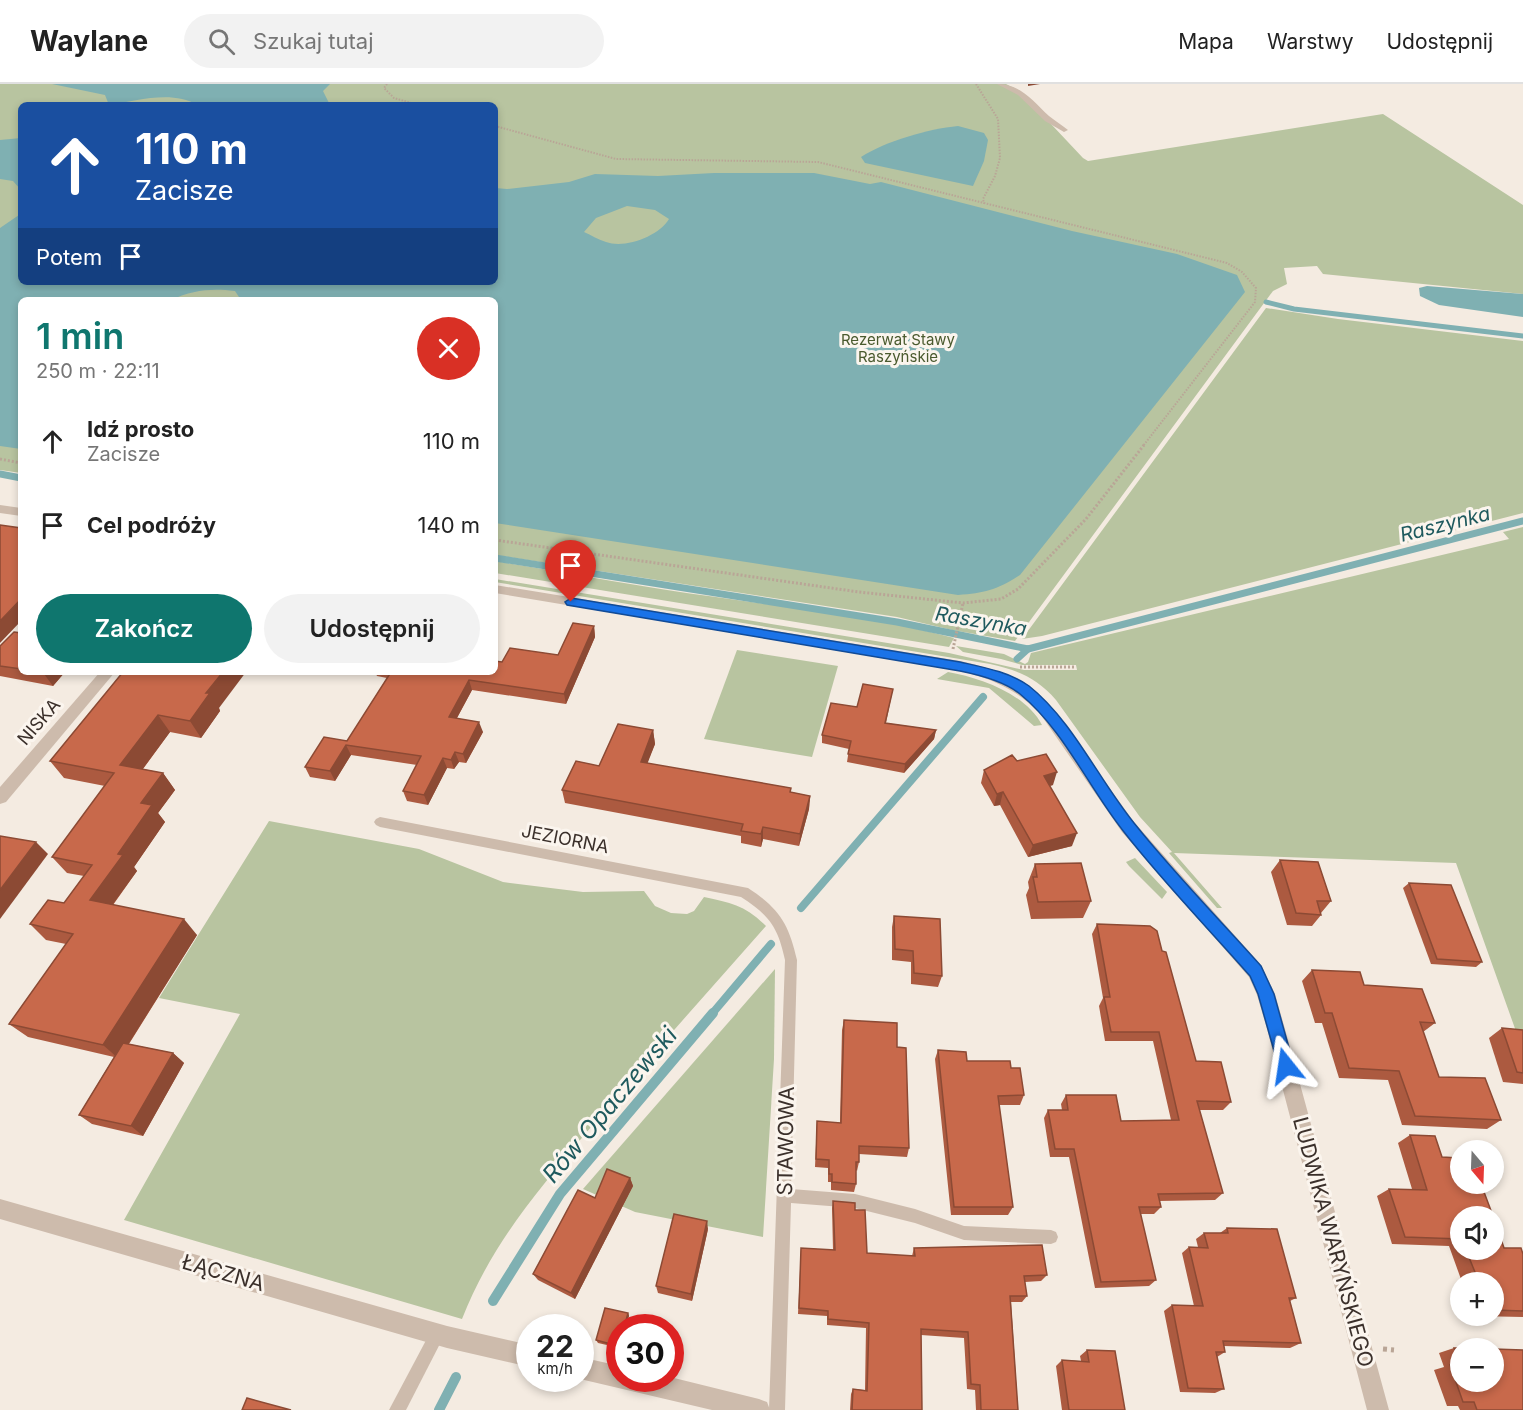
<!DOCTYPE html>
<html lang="pl">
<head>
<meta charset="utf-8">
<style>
  :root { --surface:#fff; --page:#f2f2f2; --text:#222; --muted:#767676; --line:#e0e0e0; --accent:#0f766e }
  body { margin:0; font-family:Inter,sans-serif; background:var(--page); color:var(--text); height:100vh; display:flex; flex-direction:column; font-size:22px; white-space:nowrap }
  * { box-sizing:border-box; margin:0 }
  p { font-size:20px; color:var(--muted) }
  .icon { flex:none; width:33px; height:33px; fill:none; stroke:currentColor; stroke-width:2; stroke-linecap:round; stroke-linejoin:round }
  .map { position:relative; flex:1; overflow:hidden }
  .side { position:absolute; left:18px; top:213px; width:480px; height:378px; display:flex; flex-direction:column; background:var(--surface); border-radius:9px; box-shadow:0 3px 9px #0003 }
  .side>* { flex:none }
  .top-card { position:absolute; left:18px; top:18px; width:480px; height:183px; border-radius:9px; box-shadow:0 3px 9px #0003; background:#1a4fa0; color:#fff; overflow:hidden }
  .needle { width:39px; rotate:161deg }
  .controls { position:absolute; left:1450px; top:1056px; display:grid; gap:12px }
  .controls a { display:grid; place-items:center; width:54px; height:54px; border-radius:50%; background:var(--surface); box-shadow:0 3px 9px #0003; font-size:30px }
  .speed { position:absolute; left:516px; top:1230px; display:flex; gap:12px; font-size:30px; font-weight:700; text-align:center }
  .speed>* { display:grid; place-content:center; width:78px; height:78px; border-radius:50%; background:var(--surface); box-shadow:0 3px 9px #0003; line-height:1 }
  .speed small { font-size:15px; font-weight:400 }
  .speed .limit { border:9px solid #d22; background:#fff; color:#111 }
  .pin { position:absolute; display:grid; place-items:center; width:51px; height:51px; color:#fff; margin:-62px -26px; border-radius:50% 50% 50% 0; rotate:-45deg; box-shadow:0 0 6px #0007 }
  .pin .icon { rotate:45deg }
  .me { position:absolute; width:66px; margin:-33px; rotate:345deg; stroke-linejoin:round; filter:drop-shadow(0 0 4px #0008) }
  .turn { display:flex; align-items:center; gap:21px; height:126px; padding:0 18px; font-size:27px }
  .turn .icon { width:78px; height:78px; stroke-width:2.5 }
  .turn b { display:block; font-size:42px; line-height:51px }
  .then { display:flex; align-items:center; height:57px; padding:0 18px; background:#0003; gap:12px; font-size:22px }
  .round { display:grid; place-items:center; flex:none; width:63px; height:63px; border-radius:32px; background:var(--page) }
  .headline { display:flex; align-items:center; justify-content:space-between; height:102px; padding:0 18px }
  h1 { font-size:36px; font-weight:600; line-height:45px; color:var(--accent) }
  .primary-button { display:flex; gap:12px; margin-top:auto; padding:12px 18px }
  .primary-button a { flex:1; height:69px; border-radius:36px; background:var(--accent); color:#fff; font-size:24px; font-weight:600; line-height:69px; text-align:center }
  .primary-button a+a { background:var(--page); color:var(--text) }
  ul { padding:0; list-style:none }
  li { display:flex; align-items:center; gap:18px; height:84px; padding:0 18px }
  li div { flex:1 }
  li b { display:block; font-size:22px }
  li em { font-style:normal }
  header { display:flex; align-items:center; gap:36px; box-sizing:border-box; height:84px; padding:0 30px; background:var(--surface); border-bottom:2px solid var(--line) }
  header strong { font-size:28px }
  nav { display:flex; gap:33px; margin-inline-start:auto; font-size:21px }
  .search { width:420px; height:54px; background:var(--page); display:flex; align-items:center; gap:15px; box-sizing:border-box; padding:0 21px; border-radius:33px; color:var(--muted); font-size:22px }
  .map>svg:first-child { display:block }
</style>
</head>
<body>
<header>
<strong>Waylane</strong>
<div class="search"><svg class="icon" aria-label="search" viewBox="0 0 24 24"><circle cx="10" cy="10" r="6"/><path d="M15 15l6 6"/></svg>Szukaj tutaj</div>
<nav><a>Mapa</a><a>Warstwy</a><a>Udostępnij</a></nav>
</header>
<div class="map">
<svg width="1523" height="1326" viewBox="0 0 1523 1326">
  <rect width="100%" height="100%" fill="#f4ebe1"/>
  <!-- green -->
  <g fill="#b8c4a0" fill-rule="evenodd">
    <path d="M0,0H1006L1020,7L1083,74L1088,77L1383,30L1523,121V210L1323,190L1317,182L1284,184L1287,200L1273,207L1015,557L952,546L897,533L495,471V216H21V389L0,386ZM21,21H495V198H21Z"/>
    <path d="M1266,224L1338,235L1523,257V429L1042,552L1022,555Z"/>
    <path d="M1523,443V967L1456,779L1174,769L1222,824H1217L1169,769L1172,768L1140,733L1056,616C1037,594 1017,586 990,580L495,498V495L949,569L1024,586H1077L1076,581H1022L1001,575L963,568L956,562L1004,570L1025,580L1028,578L1031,569L1509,455L1503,448Z"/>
    <path d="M495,477C569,489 642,503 716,513C796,525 876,533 954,554L949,563L495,489Z"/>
    <path d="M737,566L838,582L812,673L704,655Z"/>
    <path d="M948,588C981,594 1026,610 1042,641L1034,642L989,604L937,595Z"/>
    <path d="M269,737L419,765L503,798L583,808L644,807L655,822L671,829L687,830L694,827L704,813C731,819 745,821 766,842C705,911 644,979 586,1049C536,1109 491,1161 462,1235L124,1136L240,930L159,914Z"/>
    <path d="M1135,774L1167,808L1162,815L1129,782L1126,778Z"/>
    <path d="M775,885L774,975L763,1153L635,1128L583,1105Z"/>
  </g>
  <!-- water -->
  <g fill="#7fb0b2" fill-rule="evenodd">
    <path d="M52,0H330L323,7L330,21H197C173,6 135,17 109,21L105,11Z"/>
    <path d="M958,42L984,49L988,56L984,77L973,102L865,79L861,73C886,57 928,45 958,42Z"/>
    <path d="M21,54V106L13,97L0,95V56Z"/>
    <path d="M714,89H814L870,100L881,98L1072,147L1177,170L1237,191L1245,208L1020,491C997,506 985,509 958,511L495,439V216H237L239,213L235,207C211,204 193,206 171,216H21V365L0,362V144L19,131L21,128V198H495V104L507,105L569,98L595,90L658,92ZM627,122L655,126L669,135C659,152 625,165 606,158C599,156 591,151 584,148L596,134Z"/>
    <path d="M1427,202L1523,210V233L1439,221L1420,212L1419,204Z"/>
  </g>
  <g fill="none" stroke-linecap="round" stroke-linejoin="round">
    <!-- stream-far3 -->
    <path stroke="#7fb0b2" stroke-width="5" d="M1266,218L1294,225L1523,252"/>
    <!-- stream-far2 -->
    <g stroke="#7fb0b2" stroke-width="7">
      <path d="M0,390L21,394"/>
      <path d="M495,474L897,538L1028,565L1523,437"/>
      <path d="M1017,575L1028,565"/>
    </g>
    <!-- stream-far1 -->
    <g stroke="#7fb0b2" stroke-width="8">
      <path d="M801,824L983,613"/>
      <path d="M711,931L771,860"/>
    </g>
    <!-- stream -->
    <g stroke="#7fb0b2" stroke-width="10">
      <path d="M493,1217L560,1110L713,929"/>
      <path d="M439,1326L456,1293"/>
    </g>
    <!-- path-far2 -->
    <g stroke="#b9a596" stroke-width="2" stroke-dasharray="1.5 1.5" stroke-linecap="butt">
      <path d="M387,0L384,4L394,14L418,21"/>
      <path d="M976,0L998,35L1000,74L995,92L983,115L984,119L1227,179L1242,188L1256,204L1255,218L1143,362"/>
      <path d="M495,42L616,75L818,78L984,119"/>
    </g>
    <!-- path-far1 -->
    <g stroke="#b9a596" stroke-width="3" stroke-dasharray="2 2" stroke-linecap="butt">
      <path d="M0,375L21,379"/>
      <path d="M495,456L859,508L963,519L1001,515L1018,505L1086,435L1144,361"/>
      <path d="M953,565L963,519"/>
      <path d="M1020,583H1076"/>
    </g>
    <!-- path -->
    <path stroke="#b9a596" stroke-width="5" stroke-dasharray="4 4" stroke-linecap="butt" d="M1383,1265L1394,1266"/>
    <!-- service -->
    <g fill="#cdbbac" fill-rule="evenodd">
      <path d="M380,733L748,804C779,824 789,840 797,876L791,1105L855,1110L915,1125L964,1142L1051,1146L1056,1148L1058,1153L1056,1158L1051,1160L964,1156L915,1139L855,1124L791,1119L785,1326H769L785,876C778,843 769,831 741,813L380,743L376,741L374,738L376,735Z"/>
      <path d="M437,1242L442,1245L445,1250L406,1326H389L432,1245Z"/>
    </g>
    <!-- minor -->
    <g fill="#cdbbac" fill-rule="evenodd">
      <path d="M997,0C1021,0 1033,17 1049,32C1055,37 1062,41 1068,46L1064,48L1045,37L1018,11Z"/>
      <path d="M0,421L21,424V432L0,429Z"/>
      <path d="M495,501L960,577C996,585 1025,596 1051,623L1134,738L1261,881L1275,910L1285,945L1389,1326H1367L1267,945L1257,911L1249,893L1122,748L1041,631C1018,606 993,595 960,587L495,509Z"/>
      <path d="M100,588H115L6,718L0,720V703Z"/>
      <path d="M0,1115L447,1242L530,1261V1283L447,1264L0,1135Z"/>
      <path d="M580,1273L620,1282V1294L670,1293L759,1315L767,1318L770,1326H712L580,1295Z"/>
    </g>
  </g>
  <!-- wall -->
  <g fill="#ac5a40">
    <path d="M594,542L595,553L566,620L472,606L457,634L483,648L466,679L459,678L454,685L447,684L428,721L407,717L403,707L417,681L351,671L335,697L310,693L305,683L347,657L387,594L377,592L375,588H495L502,578L558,571Z"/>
    <path d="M21,549V588H65L53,602L0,592V562Z"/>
    <path d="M123,588L219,624L220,627L201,654L170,648L143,685L163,689L175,706L158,729L165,738L134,783L137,787L113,821L197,851L129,960L173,969L184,979L143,1052L92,1040L79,1031L114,973L28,953L9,940L66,860L46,856L30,840L64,819L84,792L67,789L52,773L105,702L64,694L50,677Z"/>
    <path d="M893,605L886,639L936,646L934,655L904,689L847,678L849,665L822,659V651L857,623Z"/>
    <path d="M653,646L655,660L647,679L810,712L809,725L799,762L763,755L761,763L741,759V752L565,719L562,706Z"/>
    <path d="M1017,677L1053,701L1049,702L1072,762L1028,773L1000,721L994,722L981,699L984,686Z"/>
    <path d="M1280,776L1331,817L1321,829V831L1312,842L1287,841L1271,788Z"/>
    <path d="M1035,780L1091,817L1083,834L1031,835L1026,811L1029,804L1028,798Z"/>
    <path d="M1409,799L1482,878L1476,883L1431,880L1403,804Z"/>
    <path d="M894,832L942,892L938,903L911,900V878L892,876V843Z"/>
    <path d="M1097,840L1162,867L1196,977L1231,1018L1223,1026H1199L1223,1109L1215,1116L1159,1117L1161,1123L1154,1130H1140L1156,1196L1149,1202L1095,1204L1069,1073H1050L1044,1034L1048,1026H1062L1061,1020L1066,1011L1121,1037L1171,1036L1153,957H1105L1099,922L1103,914L1092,850Z"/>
    <path d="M1312,886L1364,901L1435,939L1423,948L1439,993L1501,1036L1487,1045L1402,1041L1388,996L1339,994L1322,939H1315L1302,897Z"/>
    <path d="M844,936L897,963L909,1064L907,1073L859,1070V1078L857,1087L856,1086V1100L854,1108L831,1106V1098H828V1084L815,1083L817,1037L840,1039L842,946Z"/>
    <path d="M1502,944L1523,946V1000L1503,998L1489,954Z"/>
    <path d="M938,966L967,977L1011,984L1024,1011L1020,1021H999L1013,1123L1008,1131H951L935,975Z"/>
    <path d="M1410,1051L1461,1132V1166H1494L1504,1164L1523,1170V1233L1475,1232H1494V1198H1462L1449,1162L1392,1160L1377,1112L1389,1105H1412L1398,1059Z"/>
    <path d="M630,1094L633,1102L575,1215L538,1196L533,1190L595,1114Z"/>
    <path d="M833,1117L855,1126L867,1169L912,1172L914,1164L1047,1191L1041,1197L1025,1198L1027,1212L1022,1218H1011L1018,1326H976L975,1306L967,1305L964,1254L921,1251L922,1326H850L851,1310L853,1305L865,1306L866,1244L827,1241V1232L798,1230L801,1164L833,1166L832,1124Z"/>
    <path d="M1227,1144L1296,1214L1290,1217L1301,1259L1290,1264L1224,1262L1225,1268L1217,1273L1224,1305L1215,1309L1180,1308L1164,1227L1172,1221L1194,1222L1182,1169L1189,1163H1198L1196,1155L1204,1149H1220Z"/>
    <path d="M708,1145L692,1217L658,1209L656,1202Z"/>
    <path d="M628,1229L629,1232L620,1244V1264L598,1259L596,1256Z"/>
    <path d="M1454,1264L1523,1326H1460L1458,1322H1447L1434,1286L1444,1283L1439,1269Z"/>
    <path d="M1087,1266L1125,1326H1062L1056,1282L1062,1276L1081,1277L1080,1272Z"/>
  </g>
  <!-- shaded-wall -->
  <g fill="#8c4a34">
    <path d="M1028,0H1040L1028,2Z"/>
    <path d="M21,515V537L0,559V537Z"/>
    <path d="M594,542L595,553L566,620L564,610Z"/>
    <path d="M45,588H65L53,602L44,590Z"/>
    <path d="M223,588H246L219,624L220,627L201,654L190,637L206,609Z"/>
    <path d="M469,596L472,606L452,643L449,633Z"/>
    <path d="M158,631L170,648L133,698L120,681Z"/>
    <path d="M479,638L483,648L466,679L463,670Z"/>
    <path d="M653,646L655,660L643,691L641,678Z"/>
    <path d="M936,646L934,655L904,689L905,680Z"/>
    <path d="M346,661L351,671L335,697L330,687Z"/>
    <path d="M455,668L459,678L454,685L451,676Z"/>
    <path d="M443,674L447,684L428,721L424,711Z"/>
    <path d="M1057,688L1053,701L1039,705L1044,692Z"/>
    <path d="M163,689L175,706L158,729L165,738L134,783L137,787L105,831L90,816L118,770L141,719Z"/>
    <path d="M1003,708L1000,721L994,722L997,710Z"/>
    <path d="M810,712L809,725L799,762L800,750Z"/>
    <path d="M763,743V755L761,763V750Z"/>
    <path d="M1077,749L1072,762L1028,773L1033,761Z"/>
    <path d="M36,758L48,770L0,835V806Z"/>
    <path d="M184,835L197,851L119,975L103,961Z"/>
    <path d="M173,969L184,979L143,1052L131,1042Z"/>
    <path d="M630,1094L633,1102L575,1215L571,1209Z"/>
    <path d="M707,1137L708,1145L692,1217L691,1210Z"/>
    <path d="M628,1229L629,1232L626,1244H624Z"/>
  </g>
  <!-- building -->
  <g fill="#c8694b" stroke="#8c4a34" stroke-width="1.5">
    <path d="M0,441L21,444V515L0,537Z"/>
    <path d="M573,539L594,542L564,610L469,596L449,633L479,638L463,670L455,668L451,676L443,674L424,711L403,707L421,672L346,661L330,687L305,683L324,653L347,657L391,588H495V577L502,578L510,564L558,571Z"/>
    <path d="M14,548L21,549V585L0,582V562Z"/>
    <path d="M123,588H223L206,609H210L190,637L158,631L120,681L163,689L141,719L152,721L118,770L123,771L90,816L184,835L103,961L9,940L73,850L30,840L48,816L64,819L92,781L52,773L114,689L50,677Z"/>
    <path d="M863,600L893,605L885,639L936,646L905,680L848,670L851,657L822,651L831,619L857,623Z"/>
    <path d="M618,640L653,646L641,678L791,704L790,708L810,712L800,750L763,743L761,750L741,747L743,740L562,706L576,677L599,682Z"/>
    <path d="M1046,670L1057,688L1044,692L1077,749L1033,761L1003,708L997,710L984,686L1012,671L1017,677Z"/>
    <path d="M0,752L36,758L0,806Z"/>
    <path d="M1280,776L1318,778L1331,817H1317L1321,831L1296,829Z"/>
    <path d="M1081,779L1091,817L1038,818L1033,793H1037L1035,780Z"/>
    <path d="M1409,799L1451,801L1482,878L1437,875Z"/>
    <path d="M894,832L940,835L942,892L914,889L913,867L895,865Z"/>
    <path d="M1097,840L1150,842L1157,847L1162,867L1166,868L1196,977L1221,978L1231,1018L1197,1017L1223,1109L1158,1110L1161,1123H1139L1156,1196L1101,1198L1074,1065H1055L1048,1026H1068L1066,1011H1116L1121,1037L1179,1036L1159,948H1111L1104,913H1110Z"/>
    <path d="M1312,886L1360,888L1364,901L1422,905L1435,939L1420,938L1439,993L1485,994L1501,1036L1415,1032L1399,987L1349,984L1332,929H1325Z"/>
    <path d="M844,936L897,939V963L906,964L909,1064L859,1062V1078H856V1100L832,1098V1090H829V1076L816,1075L817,1037L841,1039Z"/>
    <path d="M1502,944L1523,946V989L1517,988Z"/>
    <path d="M123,959L173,969L131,1042L79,1031Z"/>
    <path d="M938,966L966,968L967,977H1010L1011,984H1020L1024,1011L998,1012L1013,1123H954Z"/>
    <path d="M1410,1051L1435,1052L1442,1073L1459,1074L1461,1080V1100H1481L1493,1132H1461V1155L1405,1153L1389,1105L1427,1106Z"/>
    <path d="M607,1085L630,1094L571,1209L533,1190L578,1106L595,1114Z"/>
    <path d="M833,1117L855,1119V1126H865L867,1169L915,1172L914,1164L1042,1161L1047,1191L1024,1192L1027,1212H1010L1018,1326H981L980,1301L971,1300L968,1248L921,1245L922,1326H852L853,1305L867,1307L869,1239L828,1235V1227L799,1224L801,1164L835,1166Z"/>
    <path d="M674,1130L707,1137L691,1210L656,1202Z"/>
    <path d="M1494,1135L1504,1164H1521L1523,1170V1227L1494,1226V1198H1479L1466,1166H1494Z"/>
    <path d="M1227,1144L1277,1145L1296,1214H1289L1301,1259L1223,1257L1225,1268H1216L1224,1305L1188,1304L1172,1221L1203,1222L1189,1163L1208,1164L1204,1149H1228Z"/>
    <path d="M605,1224L628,1229L624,1244H620V1258L618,1262L596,1256Z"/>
    <path d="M1454,1264H1480H1461V1298H1494V1265L1523,1266V1326H1477L1474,1318H1463L1450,1281L1460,1280Z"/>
    <path d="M1087,1266L1115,1267L1125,1326H1069L1062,1276L1089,1278Z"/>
    <path d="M247,1314L291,1326H242Z"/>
  </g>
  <!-- route -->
  <path fill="#1a73e8" stroke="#114b97" stroke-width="1.5" d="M571,514L960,578C982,583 1010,588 1029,602C1072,636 1099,696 1134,739C1174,789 1219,835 1261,882L1274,910L1294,982L1292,988L1286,990L1280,988L1258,910L1250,892C1208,844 1163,798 1124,748C1088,703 1064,646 1020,610C1004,597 980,591 960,587L567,521L565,518Z"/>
  <g text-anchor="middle" stroke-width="6" stroke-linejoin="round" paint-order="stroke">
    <!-- far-park labels -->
    <g font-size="15" fill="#4a5a2e" stroke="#fbf5ee">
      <text x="898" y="261">Rezerwat Stawy<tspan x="898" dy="17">Raszyńskie</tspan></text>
    </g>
    <!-- street labels -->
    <g font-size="18" fill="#3b302b" stroke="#fbf5ee">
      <text transform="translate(39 638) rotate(-49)" y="6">NISKA</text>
      <text transform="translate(565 755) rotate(11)" y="6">JEZIORNA</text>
    </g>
    <!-- water labels -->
    <g font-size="20" font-style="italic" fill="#1f5a5e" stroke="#fbf5ee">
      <text transform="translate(1445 440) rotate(-14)" y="7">Raszynka</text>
      <text transform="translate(981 537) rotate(10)" y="7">Raszynka</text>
    </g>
    <!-- near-street labels -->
    <g font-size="21" fill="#3b302b" stroke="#fbf5ee">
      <text transform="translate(786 1057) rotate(-89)" y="7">STAWOWA</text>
      <text transform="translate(1333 1158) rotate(75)" y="7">LUDWIKA WARYŃSKIEGO</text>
      <text transform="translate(223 1189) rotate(16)" y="7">ŁĄCZNA</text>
    </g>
    <!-- near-water labels -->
    <g font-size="24" font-style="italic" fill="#1f5a5e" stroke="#fbf5ee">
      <text transform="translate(610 1021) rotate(-50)" y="8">Rów Opaczewski</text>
    </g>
  </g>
</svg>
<div class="controls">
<a><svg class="needle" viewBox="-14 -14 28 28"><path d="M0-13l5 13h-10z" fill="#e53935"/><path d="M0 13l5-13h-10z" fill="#767676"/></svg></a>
<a><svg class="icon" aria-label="sound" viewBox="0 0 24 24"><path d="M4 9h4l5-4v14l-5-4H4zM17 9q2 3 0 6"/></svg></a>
<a>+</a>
<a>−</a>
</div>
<div class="speed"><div>22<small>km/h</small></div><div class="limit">30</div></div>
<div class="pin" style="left:571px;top:518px;background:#d93025"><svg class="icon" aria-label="arrive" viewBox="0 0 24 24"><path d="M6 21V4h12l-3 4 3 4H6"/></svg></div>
<svg class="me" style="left:1286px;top:982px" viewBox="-20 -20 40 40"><path d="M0-17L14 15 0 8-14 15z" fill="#1a73e8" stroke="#fff" stroke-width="4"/></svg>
<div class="top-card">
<div class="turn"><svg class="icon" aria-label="ahead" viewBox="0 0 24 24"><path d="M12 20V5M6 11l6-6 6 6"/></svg><div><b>110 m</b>Zacisze</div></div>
<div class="then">Potem<svg class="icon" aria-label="arrive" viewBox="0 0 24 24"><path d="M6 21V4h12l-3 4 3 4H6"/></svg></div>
</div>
<section class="side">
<div class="headline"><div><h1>1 min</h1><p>250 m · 22:11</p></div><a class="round" style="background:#d93025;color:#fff"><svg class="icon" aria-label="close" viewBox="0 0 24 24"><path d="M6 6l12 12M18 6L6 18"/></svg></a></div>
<ul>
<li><svg class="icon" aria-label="ahead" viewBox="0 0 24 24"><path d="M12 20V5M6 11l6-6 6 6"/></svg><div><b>Idź prosto</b><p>Zacisze</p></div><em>110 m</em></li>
<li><svg class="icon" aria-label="arrive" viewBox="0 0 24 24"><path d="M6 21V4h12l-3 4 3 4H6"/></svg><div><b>Cel podróży</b></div><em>140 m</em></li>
</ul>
<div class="primary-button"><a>Zakończ</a><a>Udostępnij</a></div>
</section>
</div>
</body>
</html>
